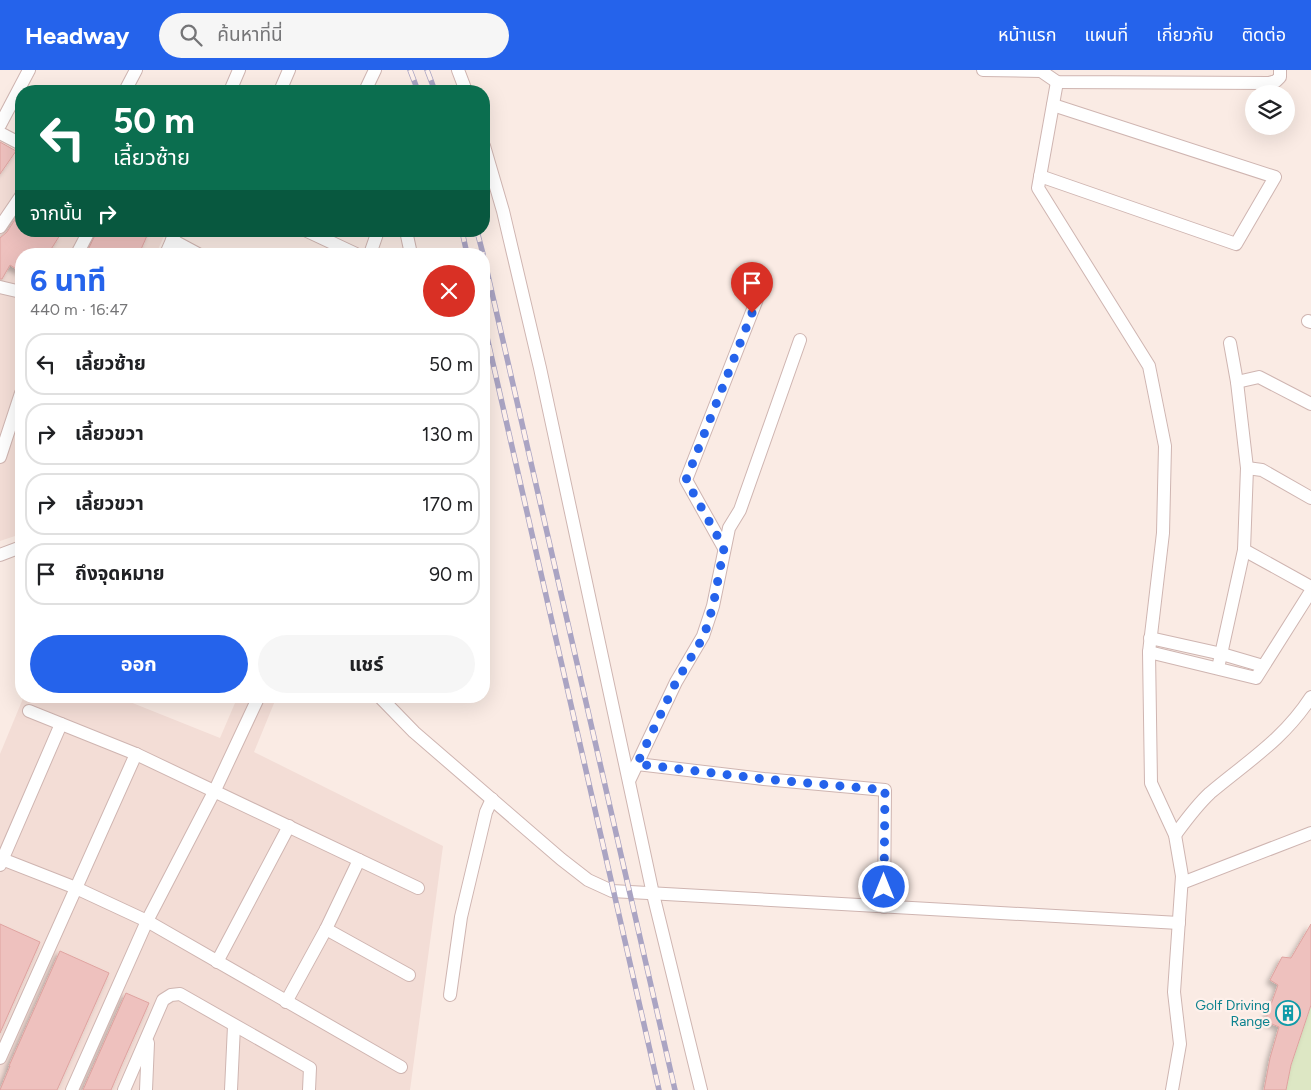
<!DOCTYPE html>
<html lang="th">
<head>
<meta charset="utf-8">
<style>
  :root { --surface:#fff; --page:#f6f6f6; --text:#202124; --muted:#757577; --line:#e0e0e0; --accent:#2563eb }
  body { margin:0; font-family:Figtree,"Noto Sans Thai",sans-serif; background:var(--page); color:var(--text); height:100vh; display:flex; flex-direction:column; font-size:19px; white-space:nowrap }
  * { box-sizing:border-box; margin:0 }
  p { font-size:16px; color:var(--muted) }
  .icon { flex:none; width:28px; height:28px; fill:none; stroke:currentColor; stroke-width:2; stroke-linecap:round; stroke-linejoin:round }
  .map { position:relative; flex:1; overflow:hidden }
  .side { position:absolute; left:15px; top:178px; width:475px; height:455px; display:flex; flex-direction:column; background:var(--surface); border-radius:20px; box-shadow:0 5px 20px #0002 }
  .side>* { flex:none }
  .hud { position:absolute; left:15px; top:15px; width:475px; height:152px; border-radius:20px; box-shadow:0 5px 20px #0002; background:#0b6e4f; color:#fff; overflow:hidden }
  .tools { position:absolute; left:1245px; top:15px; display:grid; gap:10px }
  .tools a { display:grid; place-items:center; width:50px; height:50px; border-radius:50%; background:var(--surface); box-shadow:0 5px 20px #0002; font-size:25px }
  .pin { position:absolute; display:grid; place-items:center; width:42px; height:42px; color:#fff; margin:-51px -21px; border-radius:50% 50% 50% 0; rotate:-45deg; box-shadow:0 0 5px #0007 }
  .pin .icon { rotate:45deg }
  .me { position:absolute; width:55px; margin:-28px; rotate:0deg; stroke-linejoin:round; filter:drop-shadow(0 0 4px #0008) }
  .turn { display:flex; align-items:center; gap:18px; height:105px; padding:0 15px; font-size:22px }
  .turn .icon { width:65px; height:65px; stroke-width:2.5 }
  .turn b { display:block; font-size:35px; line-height:42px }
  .then { display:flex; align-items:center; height:48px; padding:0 15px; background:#0003; gap:10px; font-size:19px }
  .round { display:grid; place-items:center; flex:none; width:52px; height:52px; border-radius:26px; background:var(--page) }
  .summary { display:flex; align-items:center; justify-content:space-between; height:85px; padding:0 15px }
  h1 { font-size:30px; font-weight:700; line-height:38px; color:var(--accent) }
  .action { display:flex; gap:10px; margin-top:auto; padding:10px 15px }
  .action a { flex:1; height:58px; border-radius:30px; background:var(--accent); color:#fff; font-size:20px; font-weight:700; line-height:58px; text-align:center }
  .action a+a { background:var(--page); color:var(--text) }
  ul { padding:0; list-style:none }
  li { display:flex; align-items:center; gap:15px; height:62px; margin:0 10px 8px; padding:0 5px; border:2px solid var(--line); border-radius:20px }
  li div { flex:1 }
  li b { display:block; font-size:19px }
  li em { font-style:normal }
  header { display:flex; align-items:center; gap:30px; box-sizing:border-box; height:70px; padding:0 25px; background:var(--accent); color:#fff }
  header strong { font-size:24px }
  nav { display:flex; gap:28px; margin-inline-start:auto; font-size:18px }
  .search { width:350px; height:45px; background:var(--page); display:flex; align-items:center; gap:12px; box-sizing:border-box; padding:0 18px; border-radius:28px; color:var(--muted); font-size:19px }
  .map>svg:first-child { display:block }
</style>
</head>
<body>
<header>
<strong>Headway</strong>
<div class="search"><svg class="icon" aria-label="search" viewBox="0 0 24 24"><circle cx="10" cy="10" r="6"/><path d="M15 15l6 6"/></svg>ค้นหาที่นี่</div>
<nav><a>หน้าแรก</a><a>แผนที่</a><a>เกี่ยวกับ</a><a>ติดต่อ</a></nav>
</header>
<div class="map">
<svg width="1311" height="1020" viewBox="0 0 1311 1020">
  <defs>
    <filter id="shadow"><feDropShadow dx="-3.5" dy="3.5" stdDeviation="2.5" flood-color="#0004"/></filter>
  </defs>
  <rect width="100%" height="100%" fill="#faebe4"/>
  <!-- residential -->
  <g fill="#f3ddd6">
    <path d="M0,68L21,80V161H157L164,166L156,184H21V464L0,471Z"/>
    <path d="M24,626H115L220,668L238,626H277L254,682L443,776L410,1020H0V684Z"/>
  </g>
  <!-- green -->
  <path fill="#dde7c4" d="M1311,935V1020H1286L1291,995Z"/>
  <!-- building -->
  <g fill="#eec1be" stroke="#dfa3a0" filter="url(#shadow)">
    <path d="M0,72L16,81L0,104Z"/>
    <path d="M21,140V161H55L60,165L48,184H21V202L10,195L2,209H0V168L7,162Z"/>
    <path d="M97,161H149L139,184H86Z"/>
    <path d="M0,854L40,872L0,963Z"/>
    <path d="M1311,854V935L1291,995L1286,1020H1264L1270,988L1279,957L1265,951L1278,915L1270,910L1282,887L1291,888Z"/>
    <path d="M60,881L109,903L57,1020H0L10,996H9Z"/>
    <path d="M126,923L149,933L122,994L111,1020H83Z"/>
  </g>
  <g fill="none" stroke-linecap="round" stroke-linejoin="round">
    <defs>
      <g id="street">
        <path d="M458,0L466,21"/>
        <path d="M983,0L1041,1L1057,12L1269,13L1276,11L1280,7V0"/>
        <path d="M1057,12L1038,118L1149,296L1165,376L1163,463L1149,582L1151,713L1175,765L1182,806L1174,922L1180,974L1172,1020"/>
        <path d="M125,21L136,0"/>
        <path d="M230,21L239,0"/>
        <path d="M280,21L289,0"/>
        <path d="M365,21L375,0"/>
        <path d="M0,55L29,0"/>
        <path d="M0,63L21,74"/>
        <path d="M484,76L503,141L540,298L653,824L701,1020"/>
        <path d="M1040,106L1236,174L1275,107L1053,35"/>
        <path d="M0,157L21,126"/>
        <path d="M307,161L356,184"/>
        <path d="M406,161L411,184"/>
        <path d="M172,170L198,184"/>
        <path d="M77,184L89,161"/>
        <path d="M166,184L176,161"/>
        <path d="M370,184L378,161"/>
        <path d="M0,217L21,222"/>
        <path d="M1308,251L1311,252"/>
        <path d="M1237,312L1259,307L1311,334"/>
        <path d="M0,387L21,323"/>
        <path d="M1247,398L1262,400L1311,428"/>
        <path d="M724,478L686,410L759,224"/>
        <path d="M1244,480L1311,517"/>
        <path d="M0,485L21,477"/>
        <path d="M1150,568L1222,584L1263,596"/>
        <path d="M1149,582L1256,608L1311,521"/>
        <path d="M1218,598L1244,480L1247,398L1237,312L1230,273"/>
        <path d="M379,626L414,662L561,789L588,810L612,821L1179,853"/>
        <path d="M29,641L136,684L418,818"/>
        <path d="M637,694L764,709L885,720L884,837"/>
        <path d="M629,711L676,612L703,566L713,536L729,458L740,440L800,270"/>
        <path d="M1175,765C1186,750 1196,736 1210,723C1248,691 1283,670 1311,627"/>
        <path d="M2,789L76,818L147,851L401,997"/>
        <path d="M0,795L61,654"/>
        <path d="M1182,813L1311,763"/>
        <path d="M326,859L409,905"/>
        <path d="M217,892L289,756"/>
        <path d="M450,925L461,847L486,742L492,729"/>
        <path d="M286,932L326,859L359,790"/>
        <path d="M0,988L136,684"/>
        <path d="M72,1020L147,851L215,720L259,626"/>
        <path d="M124,1020L163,930L171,925L180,924L310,998L309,1020"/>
        <path d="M146,1020L148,973"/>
        <path d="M231,1020L234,956"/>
      </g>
    </defs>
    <!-- street casing -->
    <use href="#street" stroke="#cfb5b1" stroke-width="14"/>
    <!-- street -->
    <use href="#street" stroke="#fff" stroke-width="12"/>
    <defs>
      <g id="rail">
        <path d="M410,0L418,21"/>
        <path d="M427,0L435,21"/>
        <path d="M462,161L467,184"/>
        <path d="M477,161L483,184"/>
        <path d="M484,188L675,1020"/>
        <path d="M484,254L659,1020"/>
      </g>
    </defs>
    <!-- rail casing -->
    <use href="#rail" stroke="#aaa4c3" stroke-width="5.5"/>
    <!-- rail -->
    <use href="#rail" stroke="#fef0ea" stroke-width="4" stroke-dasharray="11" stroke-linecap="butt"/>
  </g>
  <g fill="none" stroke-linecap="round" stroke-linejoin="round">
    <!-- route -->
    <path stroke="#2563eb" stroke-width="9" stroke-dasharray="0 16.2" d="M752,243L686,410L724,478L713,536L704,566L676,612L637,694L764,709L885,720L884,817"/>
  </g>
  <!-- icons -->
  <defs>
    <symbol id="building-ring" viewBox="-11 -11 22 22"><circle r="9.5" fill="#fef0ea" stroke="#0f9aa8" stroke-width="1.5"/><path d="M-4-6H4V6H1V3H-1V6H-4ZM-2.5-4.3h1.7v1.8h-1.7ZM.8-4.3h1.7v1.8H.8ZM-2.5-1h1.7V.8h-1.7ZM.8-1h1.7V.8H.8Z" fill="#0f9aa8"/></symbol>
  </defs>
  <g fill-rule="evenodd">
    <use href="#building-ring" x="1274" y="929" width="28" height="28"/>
  </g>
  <g text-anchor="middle" stroke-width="4.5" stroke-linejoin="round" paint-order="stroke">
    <!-- culture labels -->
    <g font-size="14" fill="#0d838f" stroke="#fef0ea" text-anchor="end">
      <text x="1270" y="940">Golf Driving<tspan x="1270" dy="16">Range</tspan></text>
    </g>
  </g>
</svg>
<div class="tools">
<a><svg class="icon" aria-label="layers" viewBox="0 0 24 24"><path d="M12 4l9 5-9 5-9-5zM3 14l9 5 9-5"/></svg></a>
</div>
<div class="pin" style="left:752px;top:243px;background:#d93025"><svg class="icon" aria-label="arrive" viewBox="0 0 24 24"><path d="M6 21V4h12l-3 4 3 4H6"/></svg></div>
<svg class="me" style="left:884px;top:817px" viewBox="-20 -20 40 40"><circle r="17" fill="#2563eb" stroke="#fff" stroke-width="3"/><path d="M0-11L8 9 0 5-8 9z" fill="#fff"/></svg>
<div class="hud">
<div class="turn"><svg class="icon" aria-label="left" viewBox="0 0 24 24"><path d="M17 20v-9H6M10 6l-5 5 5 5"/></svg><div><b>50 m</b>เลี้ยวซ้าย</div></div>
<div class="then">จากนั้น<svg class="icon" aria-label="right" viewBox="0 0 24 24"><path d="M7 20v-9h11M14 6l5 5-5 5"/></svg></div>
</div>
<section class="side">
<div class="summary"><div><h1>6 นาที</h1><p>440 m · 16:47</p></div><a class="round" style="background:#d93025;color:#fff"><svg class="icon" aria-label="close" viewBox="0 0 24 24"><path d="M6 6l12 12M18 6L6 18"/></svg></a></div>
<ul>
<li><svg class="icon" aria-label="left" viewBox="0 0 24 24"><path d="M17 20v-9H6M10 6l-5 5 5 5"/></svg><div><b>เลี้ยวซ้าย</b></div><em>50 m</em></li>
<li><svg class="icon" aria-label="right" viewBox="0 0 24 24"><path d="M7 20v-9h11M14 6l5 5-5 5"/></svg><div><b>เลี้ยวขวา</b></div><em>130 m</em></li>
<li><svg class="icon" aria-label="right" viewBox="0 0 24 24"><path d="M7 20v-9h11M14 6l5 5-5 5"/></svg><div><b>เลี้ยวขวา</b></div><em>170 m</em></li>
<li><svg class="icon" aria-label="arrive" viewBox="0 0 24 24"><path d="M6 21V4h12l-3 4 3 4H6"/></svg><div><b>ถึงจุดหมาย</b></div><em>90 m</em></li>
</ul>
<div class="action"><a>ออก</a><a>แชร์</a></div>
</section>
</div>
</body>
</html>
